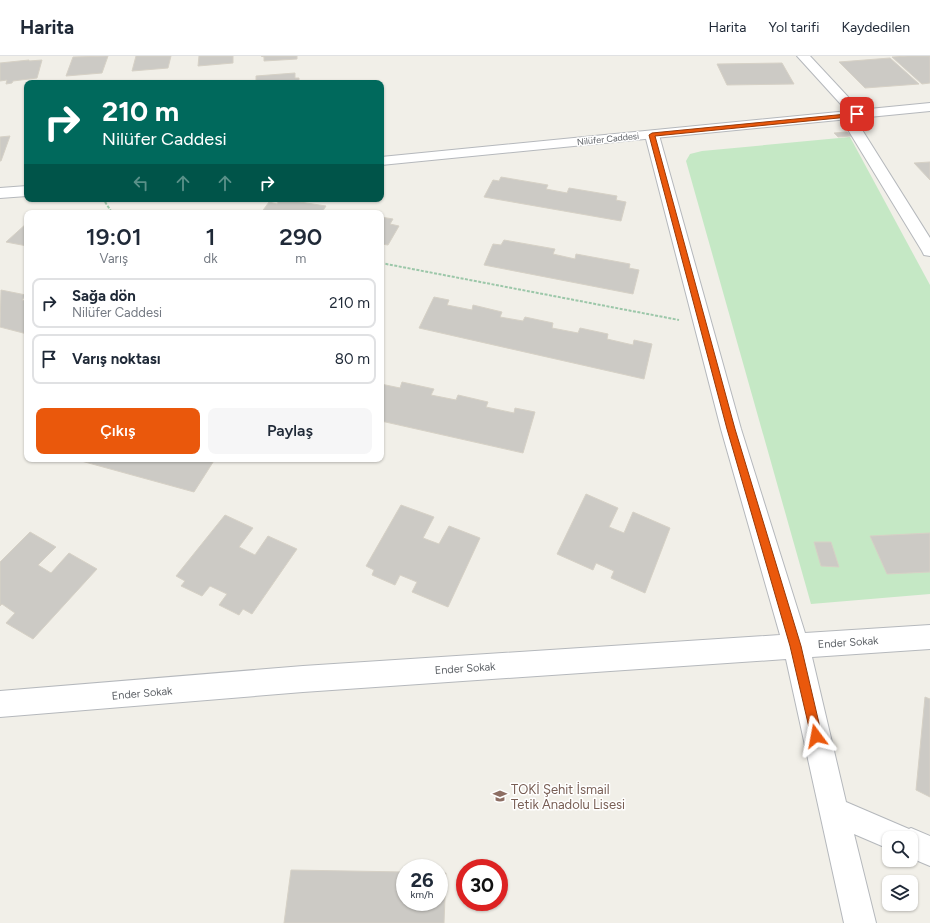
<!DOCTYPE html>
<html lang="tr">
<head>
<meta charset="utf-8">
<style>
  :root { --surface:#fff; --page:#f6f6f7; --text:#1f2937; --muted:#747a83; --line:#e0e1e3; --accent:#ea580c }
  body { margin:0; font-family:Figtree,sans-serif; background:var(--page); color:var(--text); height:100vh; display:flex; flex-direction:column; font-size:15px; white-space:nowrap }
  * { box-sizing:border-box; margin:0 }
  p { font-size:13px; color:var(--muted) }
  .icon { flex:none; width:22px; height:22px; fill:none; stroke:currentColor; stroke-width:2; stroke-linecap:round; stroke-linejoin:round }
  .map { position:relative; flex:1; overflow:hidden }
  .sheet { position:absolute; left:24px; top:154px; width:360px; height:252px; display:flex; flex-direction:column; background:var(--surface); border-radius:8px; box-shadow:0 1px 3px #0004 }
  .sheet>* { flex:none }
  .top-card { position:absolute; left:24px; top:24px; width:360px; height:122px; border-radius:8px; box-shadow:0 1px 3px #0004; background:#00695c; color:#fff; overflow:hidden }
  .buttons { position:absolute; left:882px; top:775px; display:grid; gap:8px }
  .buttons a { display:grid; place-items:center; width:36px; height:36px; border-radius:8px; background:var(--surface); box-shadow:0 1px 3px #0004; font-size:20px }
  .speed { position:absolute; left:396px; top:803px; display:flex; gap:8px; font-size:20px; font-weight:700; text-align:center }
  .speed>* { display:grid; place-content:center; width:52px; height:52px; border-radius:50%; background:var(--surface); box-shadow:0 1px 3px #0004; line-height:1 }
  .speed small { font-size:10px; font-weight:400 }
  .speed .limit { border:6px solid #d22; background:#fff; color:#111 }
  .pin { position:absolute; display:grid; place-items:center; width:34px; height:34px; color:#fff; margin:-17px; border-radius:8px; box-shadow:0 2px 6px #0006 }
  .me { position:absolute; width:44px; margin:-22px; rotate:347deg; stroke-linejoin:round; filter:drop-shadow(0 0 3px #0008) }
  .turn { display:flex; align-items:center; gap:14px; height:84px; padding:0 12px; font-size:18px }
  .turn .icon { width:52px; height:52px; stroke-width:2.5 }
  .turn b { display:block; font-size:28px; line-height:34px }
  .lanes { display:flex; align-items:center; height:38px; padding:0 12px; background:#0003; justify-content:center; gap:20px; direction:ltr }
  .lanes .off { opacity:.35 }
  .eta { display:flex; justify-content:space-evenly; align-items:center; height:68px; text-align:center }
  .eta b { font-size:24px; font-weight:600; line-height:28px }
  .cta { display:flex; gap:8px; margin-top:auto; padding:8px 12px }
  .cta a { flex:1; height:46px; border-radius:8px; background:var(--accent); color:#fff; font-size:16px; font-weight:600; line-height:46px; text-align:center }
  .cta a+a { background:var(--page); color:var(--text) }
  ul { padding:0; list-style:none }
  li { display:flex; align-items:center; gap:12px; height:50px; margin:0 8px 6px; padding:0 4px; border:2px solid var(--line); border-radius:8px }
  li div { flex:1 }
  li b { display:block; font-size:15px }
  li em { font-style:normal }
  header { display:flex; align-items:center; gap:24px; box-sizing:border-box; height:56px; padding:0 20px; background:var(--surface); border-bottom:1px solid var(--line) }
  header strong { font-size:19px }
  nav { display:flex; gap:22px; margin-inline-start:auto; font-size:14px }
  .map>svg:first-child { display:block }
</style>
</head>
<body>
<header>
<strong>Harita</strong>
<nav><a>Harita</a><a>Yol tarifi</a><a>Kaydedilen</a></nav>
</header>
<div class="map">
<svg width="930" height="867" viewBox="0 0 930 867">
  <rect width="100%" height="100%" fill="#f1efe8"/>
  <!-- green -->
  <path fill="#c5e8c5" d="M850,81L930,229V538L811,548L686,105L690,98L702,95Z"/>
  <!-- building -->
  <g fill="#cccac5" stroke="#d6d1c6">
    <path d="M108,0L102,17L66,20L73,1Z"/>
    <path d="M136,0H171L168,12L132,15Z"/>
    <path d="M199,0H233V7L198,10Z"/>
    <path d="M261,0H297V3L264,5V1Z"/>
    <path d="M908,0H930V27L922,28L892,1Z"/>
    <path d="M890,2L919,28L865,32L839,6Z"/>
    <path d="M29,4V5L42,4L37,22L13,25L12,27L6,28L7,24L0,25V7Z"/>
    <path d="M782,7L794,28L727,29L717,8Z"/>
    <path d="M295,17V22H299V27H256V20Z"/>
    <path d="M847,76L851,80L838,81L834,77Z"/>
    <path d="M10,80L1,105H0V81Z"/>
    <path d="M930,106V124L914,107Z"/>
    <path d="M501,121L548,129L546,133L567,137L569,132L617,140L616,144L626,146L621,165L484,141L493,124L499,125Z"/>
    <path d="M280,143L326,150L322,156L328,157H261L269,146L277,148Z"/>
    <path d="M381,161L393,163L390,168L399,170L388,189L381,188Z"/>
    <path d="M27,167V190L6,186Z"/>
    <path d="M504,184L555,193L553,198L575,203L576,198L630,208L629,212L639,214L633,238L484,209L493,188L501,189Z"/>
    <path d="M1,234L26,239L22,244L27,245V278L0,271Z"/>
    <path d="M434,241L449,244L447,249L472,254L473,249L502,256L500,261L523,265L525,261L553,267L552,272L578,277L580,272L608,278L607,283L633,289L634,284L652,288L644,323L419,272Z"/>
    <path d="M402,326L434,333L431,339L456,344L458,339L488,346L486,351L514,357L515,352L535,356L523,397L381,365V328L400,332Z"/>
    <path d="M74,403H215L194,436Z"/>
    <path d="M586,438L618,452L609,471L624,477L633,456L670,472L645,537L611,522L614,515L596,507L593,514L557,498Z"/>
    <path d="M401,449L434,461L423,482L439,488L449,470L480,482L448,551L412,536L417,526L400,519L395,529L372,519L374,514L366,510Z"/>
    <path d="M225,459L253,472L239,491L255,499L268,480L297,493L252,558L243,553L239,559L219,549L227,538L210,530L202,540L181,530L185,525L176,520Z"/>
    <path d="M30,476L56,491L38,509L51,517L69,497L97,513L33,583L6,567L15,557L2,548L0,550V506Z"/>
    <path d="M930,477V516L887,518L870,480Z"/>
    <path d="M814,486H831L839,511L821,510Z"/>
    <path d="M925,641L930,643V741L916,734Z"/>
    <path d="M291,814L405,816V846H439V817H446L444,867H284Z"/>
  </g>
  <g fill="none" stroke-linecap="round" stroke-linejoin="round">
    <defs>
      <g id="minor">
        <path d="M797,0H810L864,58L862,61H854L930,182V200L924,199L922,195L839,59L841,56L847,55Z"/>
        <path d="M652,75L657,76L659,79L741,373L805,577L930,569V593L812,601L846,746L909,773L911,772L930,780V810L911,802V782H889V793L854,778L876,867H844L786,603L303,636L0,661V635L303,610L780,579L721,373L645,79L647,76Z"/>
      </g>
      <g id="tertiary">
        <path d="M930,47V55L381,109V101Z"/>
        <path d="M27,130V140L0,142V132Z"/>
      </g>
    </defs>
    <!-- minor casing -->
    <use href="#minor" stroke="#b5b8bc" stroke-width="2"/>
    <!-- tertiary casing -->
    <use href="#tertiary" stroke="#b5b8bc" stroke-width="2"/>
    <!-- path-far1 -->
    <path stroke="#9cc7a9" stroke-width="1.5" stroke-dasharray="2.5 1.5" stroke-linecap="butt" d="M103,143L106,147"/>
    <!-- path -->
    <g stroke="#9cc7a9" stroke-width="2" stroke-dasharray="3 1.5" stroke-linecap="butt">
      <path d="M105,146L111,155L121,157"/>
      <path d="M381,207L679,264"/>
    </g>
    <!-- minor -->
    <use href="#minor" fill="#fff" fill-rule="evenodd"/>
    <!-- tertiary -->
    <use href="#tertiary" fill="#fff" fill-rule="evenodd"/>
  </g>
  <!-- route -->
  <path fill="#ea580c" stroke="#983908" d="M857,57L859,58V60L655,80L735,373L801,590L822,680L821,684L816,686L812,684L811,680L790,590L727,373L649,79L652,77Z"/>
  <!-- icons -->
  <defs>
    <symbol id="school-bare" viewBox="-9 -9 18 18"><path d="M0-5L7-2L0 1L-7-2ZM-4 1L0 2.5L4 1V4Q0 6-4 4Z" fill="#8d6e63" stroke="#fff" stroke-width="2.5" paint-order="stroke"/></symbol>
  </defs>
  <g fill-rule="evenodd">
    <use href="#school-bare" x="490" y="730" width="20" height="20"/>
  </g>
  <g text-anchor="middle" stroke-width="3" stroke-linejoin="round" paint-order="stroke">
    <!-- far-street labels -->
    <g font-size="9" fill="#5f6368" stroke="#fff">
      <text transform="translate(608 83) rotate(-6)" y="3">Nilüfer Caddesi</text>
    </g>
    <!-- street labels -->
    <g font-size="11" fill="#5f6368" stroke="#fff">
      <text transform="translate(848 586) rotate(-4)" y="4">Ender Sokak</text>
      <text transform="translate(465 612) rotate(-4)" y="4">Ender Sokak</text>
      <text transform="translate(142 637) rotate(-5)" y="4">Ender Sokak</text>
    </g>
    <!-- near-education labels -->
    <g font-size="13" fill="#785e54" stroke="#fff" text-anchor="start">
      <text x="511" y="738">TOKİ Şehit İsmail<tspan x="511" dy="15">Tetik Anadolu Lisesi</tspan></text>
    </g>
  </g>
</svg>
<div class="buttons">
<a><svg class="icon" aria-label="search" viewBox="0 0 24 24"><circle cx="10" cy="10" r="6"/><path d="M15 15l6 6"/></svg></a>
<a><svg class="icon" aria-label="layers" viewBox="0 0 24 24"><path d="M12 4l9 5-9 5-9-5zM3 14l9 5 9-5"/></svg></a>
</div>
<div class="speed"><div>26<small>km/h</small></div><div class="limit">30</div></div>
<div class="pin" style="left:857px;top:58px;background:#d93025"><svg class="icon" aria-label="arrive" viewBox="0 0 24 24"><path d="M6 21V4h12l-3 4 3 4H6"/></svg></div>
<svg class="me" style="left:816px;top:680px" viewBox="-20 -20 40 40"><path d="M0-17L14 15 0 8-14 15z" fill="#ea580c" stroke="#fff" stroke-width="4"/></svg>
<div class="top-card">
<div class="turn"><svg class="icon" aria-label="right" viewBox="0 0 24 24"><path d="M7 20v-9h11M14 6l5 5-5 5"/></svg><div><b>210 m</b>Nilüfer Caddesi</div></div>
<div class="lanes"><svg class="icon off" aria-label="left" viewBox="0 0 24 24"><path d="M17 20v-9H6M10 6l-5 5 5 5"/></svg><svg class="icon off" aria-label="ahead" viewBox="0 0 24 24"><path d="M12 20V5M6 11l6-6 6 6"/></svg><svg class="icon off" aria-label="ahead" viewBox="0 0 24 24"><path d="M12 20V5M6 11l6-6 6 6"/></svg><svg class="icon" aria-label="right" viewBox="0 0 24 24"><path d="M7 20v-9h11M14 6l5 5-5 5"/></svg></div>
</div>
<section class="sheet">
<div class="eta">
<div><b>19:01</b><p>Varış</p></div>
<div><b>1</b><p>dk</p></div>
<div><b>290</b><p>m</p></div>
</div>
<ul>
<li><svg class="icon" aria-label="right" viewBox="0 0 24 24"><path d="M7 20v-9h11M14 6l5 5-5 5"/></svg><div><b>Sağa dön</b><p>Nilüfer Caddesi</p></div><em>210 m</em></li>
<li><svg class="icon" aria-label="arrive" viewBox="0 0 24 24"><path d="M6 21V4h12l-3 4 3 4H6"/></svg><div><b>Varış noktası</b></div><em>80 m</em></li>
</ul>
<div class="cta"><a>Çıkış</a><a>Paylaş</a></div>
</section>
</div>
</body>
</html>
